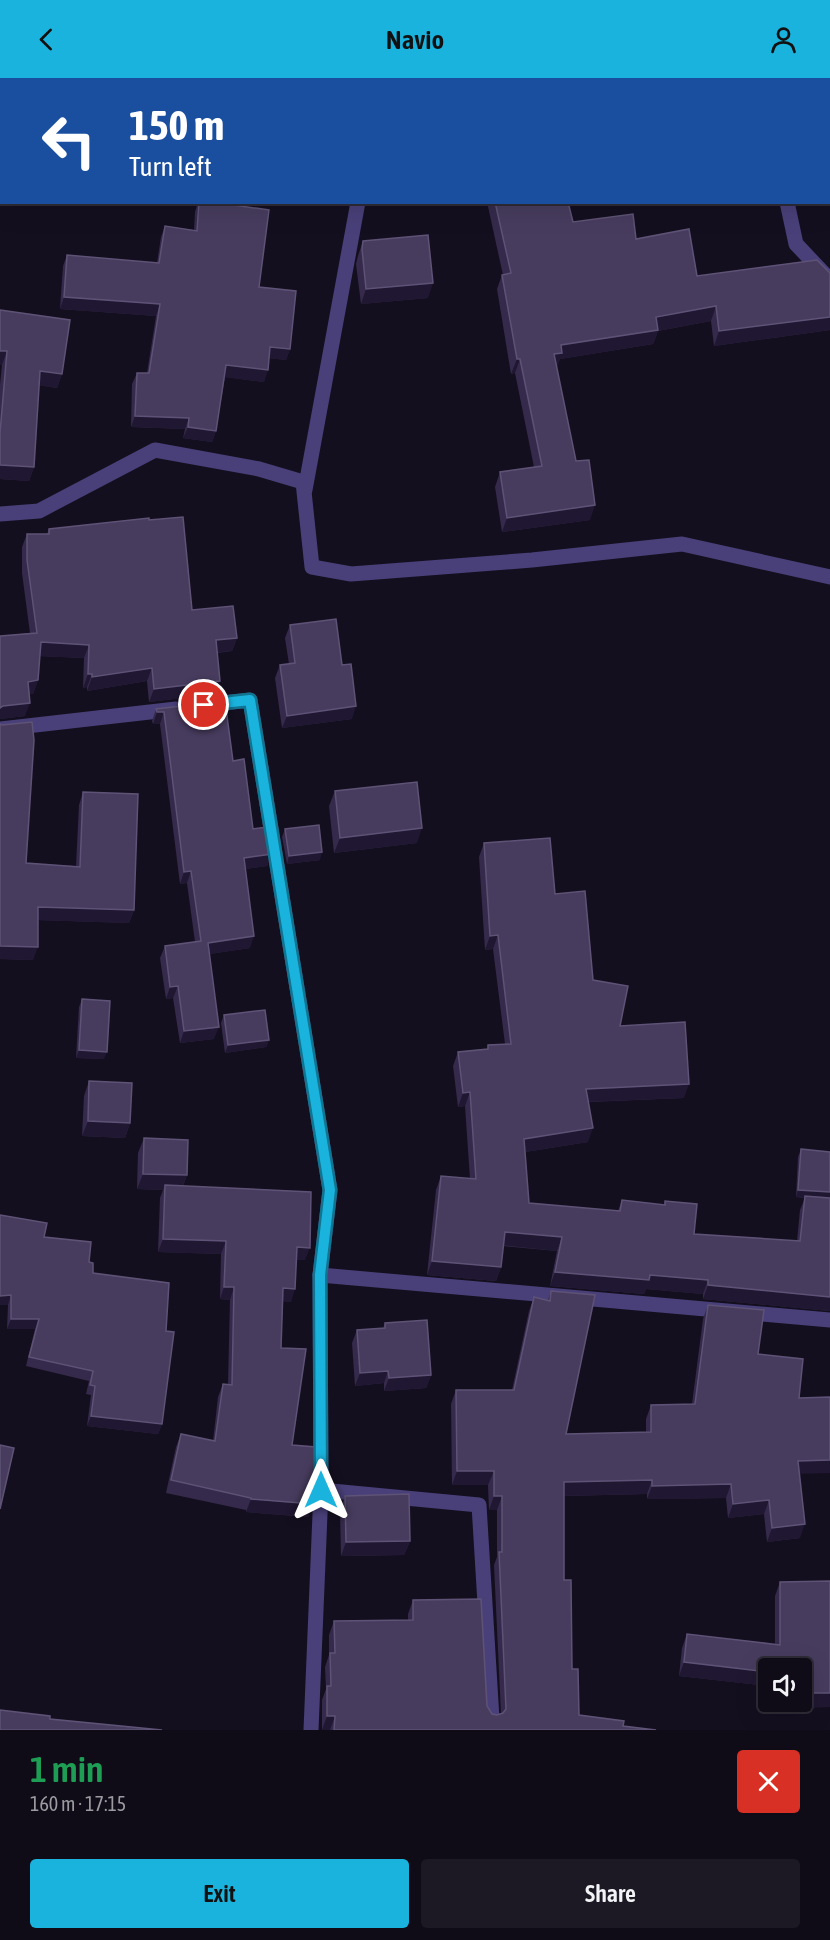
<!DOCTYPE html>
<html lang="en">
<head>
<meta charset="utf-8">
<style>
  :root { --surface:#0f0b17; --page:#1d1924; --text:#f1f3f6; --muted:#9b9ba1; --line:#2f2b36; --accent:#1ab3de }
  body { margin:0; font-family:"Asap Condensed",sans-serif; background:var(--page); color:var(--text); height:100vh; display:flex; flex-direction:column; font-size:22px; white-space:nowrap }
  * { box-sizing:border-box; margin:0 }
  p { font-size:20px; color:var(--muted) }
  .icon { flex:none; width:33px; height:33px; fill:none; stroke:currentColor; stroke-width:2; stroke-linecap:round; stroke-linejoin:round }
  .map { position:relative; height:1652px; overflow:hidden }
  .drawer { display:flex; flex-direction:column; background:var(--surface); flex:1 }
  .drawer>* { flex:none }
  .banner { position:absolute; left:0px; top:0px; width:831px; height:126px; box-shadow:0 6px 24px #0002,0 0 0 2px var(--line); background:#1a4fa0; color:#fff; overflow:hidden }
  .buttons { position:absolute; left:758px; top:1580px; display:grid; gap:12px }
  .buttons a { display:grid; place-items:center; width:54px; height:54px; border-radius:6px; background:var(--surface); box-shadow:0 6px 24px #0002,0 0 0 2px var(--line); font-size:30px }
  .pin { position:absolute; display:grid; place-items:center; width:51px; height:51px; color:#fff; margin:-26px; border:3px solid #fff; border-radius:50%; box-shadow:0 2px 6px #0007 }
  .me { position:absolute; width:66px; margin:-33px; rotate:0deg; stroke-linejoin:round; filter:drop-shadow(0 0 4px #0008) }
  .turn { display:flex; align-items:center; gap:21px; height:126px; padding:0 30px; font-size:27px }
  .turn .icon { width:78px; height:78px; stroke-width:2.5 }
  .turn b { display:block; font-size:42px; line-height:51px }
  .round { display:grid; place-items:center; flex:none; width:63px; height:63px; border-radius:6px; background:var(--page) }
  .overview { display:flex; align-items:center; justify-content:space-between; height:102px; padding:0 30px }
  h1 { font-size:36px; font-weight:600; line-height:45px; color:#1e9e55 }
  .cta { display:flex; gap:12px; margin-top:auto; padding:12px 30px }
  .cta a { flex:1; height:69px; border-radius:6px; background:var(--accent); color:#111; font-size:24px; font-weight:600; line-height:69px; text-align:center }
  .cta a+a { background:var(--page); color:var(--text) }
  header { display:flex; justify-content:space-between; align-items:center; height:78px; padding:0 30px; background:var(--accent); color:#111; font-size:27px; font-weight:600 }
  .map>svg:first-child { display:block }
</style>
</head>
<body>
<header><svg class="icon" aria-label="back" viewBox="0 0 24 24"><path d="M15 5l-7 7 7 7"/></svg>Navio<svg class="icon" aria-label="person" viewBox="0 0 24 24"><circle cx="12" cy="8" r="4"/><path d="M4 21q1-7 8-7t8 7"/></svg></header>
<div class="map">
<svg width="830" height="1652" viewBox="0 0 830 1652">
  <rect width="100%" height="100%" fill="#140f1f"/>
  <g fill="none" stroke-linecap="round" stroke-linejoin="round">
    <!-- service -->
    <g stroke="#494079" stroke-width="15">
      <path d="M320,1197L830,1242"/>
      <path d="M321,1412L479,1427L492,1641"/>
    </g>
    <!-- minor -->
    <g stroke="#494079" stroke-width="15">
      <path d="M759,0V2"/>
      <path d="M0,32H2"/>
      <path d="M787,124L796,166L830,202"/>
      <path d="M305,412L358,124"/>
      <path d="M0,436L39,433L155,372L259,391L303,404L312,489L351,496L532,482L682,466L830,499"/>
      <path d="M206,627L250,622L330,1112L320,1197L321,1412L311,1652"/>
      <path d="M0,651L176,631"/>
    </g>
  </g>
  <!-- wall -->
  <g fill="#352a4b">
    <path d="M198,124H213L259,209L290,271L286,282L269,280L264,304L225,299L216,353L212,364L183,360L185,351L131,349L132,306L137,295H147L156,238L60,231L63,188L67,177L157,185L161,159L165,148L194,152L195,134Z"/>
    <path d="M487,124H568L573,144L636,161L697,198L830,195V252L714,268L711,243L658,253L653,266L560,281L556,290L576,383L590,442L502,454L495,409L500,394L534,389L515,295L511,296L497,211L502,197H503Z"/>
    <path d="M363,163L428,220L361,226L356,186L358,178Z"/>
    <path d="M0,232L62,296L57,310L39,307L34,389L29,403L0,401V307L2,287H0Z"/>
    <path d="M149,442L192,532L237,560L232,573L217,575L220,603L215,616L149,624L147,603L87,613V609L83,610L84,580L40,578L38,602L33,616H29L25,638L0,641V558L30,555L22,495V469L27,456H47L49,451Z"/>
    <path d="M290,547L342,587L352,641L282,650L275,600L280,587L289,586L285,560Z"/>
    <path d="M225,623L233,683L253,751L272,776L267,788L245,791L250,870L209,876L214,961L180,965L173,920L166,921L160,880L165,868L195,864L187,805L180,806L160,646H153L152,643L156,631Z"/>
    <path d="M0,646L26,785L76,788L79,727L83,714L134,832L129,845L38,842L33,882L0,881Z"/>
    <path d="M335,713L417,765L334,775L329,728Z"/>
    <path d="M285,751L320,782L287,786L282,759Z"/>
    <path d="M484,765L555,816L593,902L620,948L684,1020L589,1024L588,1064L525,1074L529,1125L618,1133L622,1122L664,1127L665,1123L694,1156L797,1163L800,1132L805,1120L796,1119L798,1079L801,1071L830,1118V1233L703,1221V1216L646,1211L644,1216L550,1208L557,1173L503,1168L501,1189L496,1203L427,1197L436,1112L441,1098L470,1101L465,1028L458,1029L453,988L458,974L487,971L488,967L505,966L493,871L485,872L479,779Z"/>
    <path d="M82,921L104,981L76,980L79,929Z"/>
    <path d="M224,937L269,962L266,969L225,975L221,945Z"/>
    <path d="M89,1003L130,1045L125,1060L82,1058L84,1018Z"/>
    <path d="M144,1060L187,1097L183,1108L305,1182H297L291,1224L283,1223L281,1270L292,1367L313,1426L308,1439L246,1434V1432L166,1415L176,1369L181,1356L213,1363L218,1319L223,1306H228L230,1222L220,1221L221,1176L158,1174L160,1120L163,1112L137,1111L138,1075Z"/>
    <path d="M44,1159L89,1184L162,1346L158,1356L87,1348L91,1317L86,1316L89,1303L26,1288L35,1251H7L8,1227H0Z"/>
    <path d="M551,1213L566,1356L646,1354V1341L651,1327L692,1326L703,1241L708,1227L758,1276L799,1320L800,1460L767,1464L764,1436L728,1440L726,1420L647,1421V1416L564,1418V1502L572,1591L579,1637L623,1648L656,1652H322V1622L326,1611L325,1589L329,1577V1557L334,1543L408,1542V1536L413,1522L492,1636L497,1637L501,1636L494,1487L497,1479V1432H489L488,1407H452L451,1326L456,1312H512L529,1233L534,1219L548,1222Z"/>
    <path d="M385,1245L431,1297L426,1310L384,1313V1305L355,1308L352,1265L357,1252L383,1250Z"/>
    <path d="M345,1418L410,1463L404,1477L341,1478L340,1432Z"/>
    <path d="M830,1503V1629L774,1630V1623H801V1590H768V1608L679,1598L682,1570L687,1556L775,1566V1518L780,1504Z"/>
  </g>
  <!-- shaded-wall -->
  <g fill="#201732">
    <path d="M639,0H702V2H623Z"/>
    <rect x="0" y="11" width="2" height="11"/>
    <path d="M433,205L428,220L361,226L366,211Z"/>
    <path d="M64,219L160,226L156,238L60,231Z"/>
    <path d="M716,228L711,243L658,253L653,266L560,281L557,290L554,276L561,267L656,239Z"/>
    <path d="M830,239V252L714,268L719,253Z"/>
    <path d="M270,269L290,271L286,282L266,280Z"/>
    <path d="M0,273H7L2,287H0Z"/>
    <path d="M517,281H520L515,295L511,296Z"/>
    <path d="M226,287L268,292L264,304L222,299Z"/>
    <path d="M40,293L62,296L57,310L35,307Z"/>
    <path d="M135,338L189,340L185,351L131,349Z"/>
    <path d="M188,349L216,353L212,364L183,360Z"/>
    <path d="M0,387L34,389L29,403L0,401Z"/>
    <path d="M595,427L590,442L502,454L507,440Z"/>
    <path d="M237,560L232,573L211,575L216,562Z"/>
    <path d="M41,564L89,567L84,580L36,578Z"/>
    <path d="M152,590L147,603L87,613L92,599Z"/>
    <path d="M88,596H92L87,609L83,610Z"/>
    <path d="M38,602L33,616L23,617L28,604Z"/>
    <path d="M220,603L215,616L149,624L154,611Z"/>
    <path d="M30,625L25,638L0,641V630L3,628Z"/>
    <path d="M356,628L352,641L282,650L287,638Z"/>
    <path d="M157,634H164L160,646H153Z"/>
    <path d="M422,750L417,765L334,775L340,760Z"/>
    <path d="M322,774L320,782L287,786L289,778Z"/>
    <path d="M272,776L267,788L239,792L244,780Z"/>
    <path d="M191,793L187,805L180,806L184,794Z"/>
    <path d="M38,829L134,832L129,845L33,842Z"/>
    <path d="M498,857L493,871L485,872L490,858Z"/>
    <path d="M254,858L250,870L203,877L208,865Z"/>
    <path d="M0,868L38,869L33,882L0,881Z"/>
    <path d="M178,908L173,920L166,921L170,909Z"/>
    <path d="M219,949L214,961L180,965L184,953Z"/>
    <path d="M269,962L266,969L225,975L228,967Z"/>
    <path d="M79,972L107,974L104,981L76,980Z"/>
    <path d="M689,1006L684,1020L581,1024L586,1011Z"/>
    <path d="M470,1014L465,1028L458,1029L463,1015Z"/>
    <path d="M88,1043L130,1045L125,1060L82,1058Z"/>
    <path d="M593,1050L588,1064L519,1075L524,1061Z"/>
    <path d="M143,1096L187,1097L181,1112L165,1107L163,1112L137,1111Z"/>
    <path d="M798,1112L830,1114V1118L829,1122L796,1119Z"/>
    <path d="M505,1154L562,1159L557,1173L500,1167Z"/>
    <path d="M163,1161L226,1163L221,1176L158,1174Z"/>
    <path d="M297,1169L310,1170L305,1182H293Z"/>
    <path d="M432,1183L501,1189L496,1203L427,1197Z"/>
    <path d="M555,1194L650,1197L708,1202L703,1216L646,1211L644,1216L550,1208Z"/>
    <path d="M708,1207L830,1219V1233L703,1221Z"/>
    <path d="M224,1209H234L230,1222L220,1221Z"/>
    <path d="M283,1210L295,1211L291,1224L279,1223Z"/>
    <path d="M11,1217L8,1227H0V1218Z"/>
    <path d="M11,1241H39L35,1251H7Z"/>
    <path d="M388,1293L384,1305L355,1308L360,1295Z"/>
    <path d="M431,1297L426,1310L384,1313L389,1300Z"/>
    <path d="M91,1338L162,1346L158,1356L87,1348Z"/>
    <path d="M830,1382V1395L793,1396L798,1383Z"/>
    <path d="M457,1393H494L488,1407H452Z"/>
    <path d="M652,1402L647,1416L559,1418L564,1404Z"/>
    <path d="M731,1406L726,1420L647,1421L652,1408Z"/>
    <path d="M494,1418H502L497,1432H489Z"/>
    <path d="M251,1421L313,1426L308,1439L246,1434Z"/>
    <path d="M769,1422L764,1436L728,1440L733,1426Z"/>
    <path d="M805,1446L800,1460L767,1464L772,1450Z"/>
    <path d="M410,1463L404,1477L341,1478L346,1464Z"/>
    <path d="M684,1584L768,1594V1608L679,1598Z"/>
    <path d="M801,1615H830V1629L774,1630L777,1623H801Z"/>
    <path d="M327,1638H335L330,1652H322Z"/>
  </g>
  <!-- building -->
  <g fill="#473c5e" stroke="#5e5376" stroke-width="1.5">
    <path d="M0,0H16L17,2H2V11H0Z"/>
    <path d="M199,124H213L269,132L259,209L296,213L290,271L270,269L268,292L226,287L216,353L188,349L189,340L135,338L137,295H149L160,226L64,219L67,177L159,185L165,148L197,153Z"/>
    <path d="M495,124H568L573,144L633,136L636,161L689,151L697,198L817,182L830,195V239L719,253L716,228L656,239L658,252L561,267L562,275L554,276L576,383L589,382L595,427L507,440L500,394L542,388L520,281H517L502,197L511,195Z"/>
    <path d="M428,157L433,205L366,211L362,171L363,163Z"/>
    <path d="M0,232L70,242L62,296L40,293L34,389L0,387V355L7,273H0Z"/>
    <path d="M183,439L192,532L233,528L237,560L216,562L220,603L154,611L152,590L92,599V596H88L89,567L41,564L38,602L28,604L30,625L3,628L0,630V558L37,555L27,482V456H49V451L149,440V442Z"/>
    <path d="M336,541L342,587L351,586L356,628L287,638L280,587L295,585L290,547Z"/>
    <path d="M225,623L233,683L244,681L253,751L267,749L272,776L244,780L254,858L208,865L219,949L184,953L178,908L170,909L165,868L201,863L191,793L184,794L164,634H157L156,631Z"/>
    <path d="M32,644L34,662L26,785L80,789L83,714L138,716L134,832L38,829V869L0,868V646L2,647Z"/>
    <path d="M417,704L422,750L340,760L335,713Z"/>
    <path d="M319,747L322,774L289,778L285,751Z"/>
    <path d="M550,760L555,816L585,813L593,902L628,908L620,948L685,944L689,1006L586,1011L593,1050L524,1061L529,1125L620,1133L622,1122L665,1127V1123L697,1126L694,1156L800,1163L805,1118L830,1120V1219L708,1207V1202L650,1197L649,1202L555,1194L562,1159L505,1154L501,1189L432,1183L441,1098L476,1101L470,1014L463,1015L458,974L488,971V967L511,966L498,857L490,858L484,765Z"/>
    <path d="M82,921L110,923L107,974L79,972Z"/>
    <path d="M265,932L269,962L228,967L224,937Z"/>
    <path d="M89,1003L132,1005L130,1045L88,1043Z"/>
    <path d="M144,1060L188,1062L187,1097L143,1096Z"/>
    <path d="M801,1071L830,1074V1114L798,1112Z"/>
    <path d="M165,1107L311,1114L310,1170L297,1169L295,1211L283,1210L281,1270L306,1271L292,1367L316,1369L313,1426L251,1421V1420L171,1402L181,1356L215,1363L223,1306L232,1307L234,1209H224L226,1163L163,1161Z"/>
    <path d="M0,1137L47,1145L44,1159L91,1164L89,1184L93,1185V1195L169,1205L166,1253L174,1254L162,1346L91,1338L95,1308L90,1307L93,1293L29,1279L39,1241H11V1217L0,1218Z"/>
    <path d="M551,1213L595,1217L566,1356L651,1354V1327L695,1326L708,1227L764,1232L758,1276L803,1281L799,1320L830,1319V1382L798,1383L805,1446L772,1450L769,1422L733,1426L731,1406L652,1408V1402L564,1404V1502H571L572,1591H578L579,1637L624,1643L623,1648L656,1652H334L335,1638H327V1608H331L330,1575H335L334,1543L413,1542V1522L481,1521L487,1628L492,1636L497,1637L503,1635L506,1631L499,1474H502V1418H494V1393H457L456,1312H514L534,1219L550,1223Z"/>
    <path d="M427,1242L431,1297L389,1300L388,1293L360,1295L357,1252L385,1250V1245Z"/>
    <path d="M0,1367L14,1370L0,1431Z"/>
    <path d="M409,1416L410,1463L346,1464L345,1418Z"/>
    <path d="M830,1503V1615H801V1590H768V1594L684,1584L687,1556L780,1567V1504Z"/>
    <path d="M0,1632L50,1638V1641L162,1652H0Z"/>
  </g>
  <g fill="none" stroke-linecap="round" stroke-linejoin="round">
    <defs>
      <path id="route" d="M204,627L250,622L330,1112L320,1197L321,1412"/>
    </defs>
    <!-- route casing -->
    <use href="#route" stroke="#117490" stroke-width="15"/>
    <!-- route -->
    <use href="#route" stroke="#1ab3de" stroke-width="10"/>
  </g>
</svg>
<div class="buttons">
<a><svg class="icon" aria-label="sound" viewBox="0 0 24 24"><path d="M4 9h4l5-4v14l-5-4H4zM17 9q2 3 0 6"/></svg></a>
</div>
<div class="pin" style="left:204px;top:627px;background:#d93025"><svg class="icon" aria-label="arrive" viewBox="0 0 24 24"><path d="M6 21V4h12l-3 4 3 4H6"/></svg></div>
<svg class="me" style="left:321px;top:1412px" viewBox="-20 -20 40 40"><path d="M0-17L14 15 0 8-14 15z" fill="#1ab3de" stroke="#fff" stroke-width="4"/></svg>
<div class="banner">
<div class="turn"><svg class="icon" aria-label="left" viewBox="0 0 24 24"><path d="M17 20v-9H6M10 6l-5 5 5 5"/></svg><div><b>150 m</b>Turn left</div></div>
</div>
</div>
<section class="drawer">
<div class="overview"><div><h1>1 min</h1><p>160 m · 17:15</p></div><a class="round" style="background:#d93025;color:#fff"><svg class="icon" aria-label="close" viewBox="0 0 24 24"><path d="M6 6l12 12M18 6L6 18"/></svg></a></div>
<div class="cta"><a>Exit</a><a>Share</a></div>
</section>
</body>
</html>
